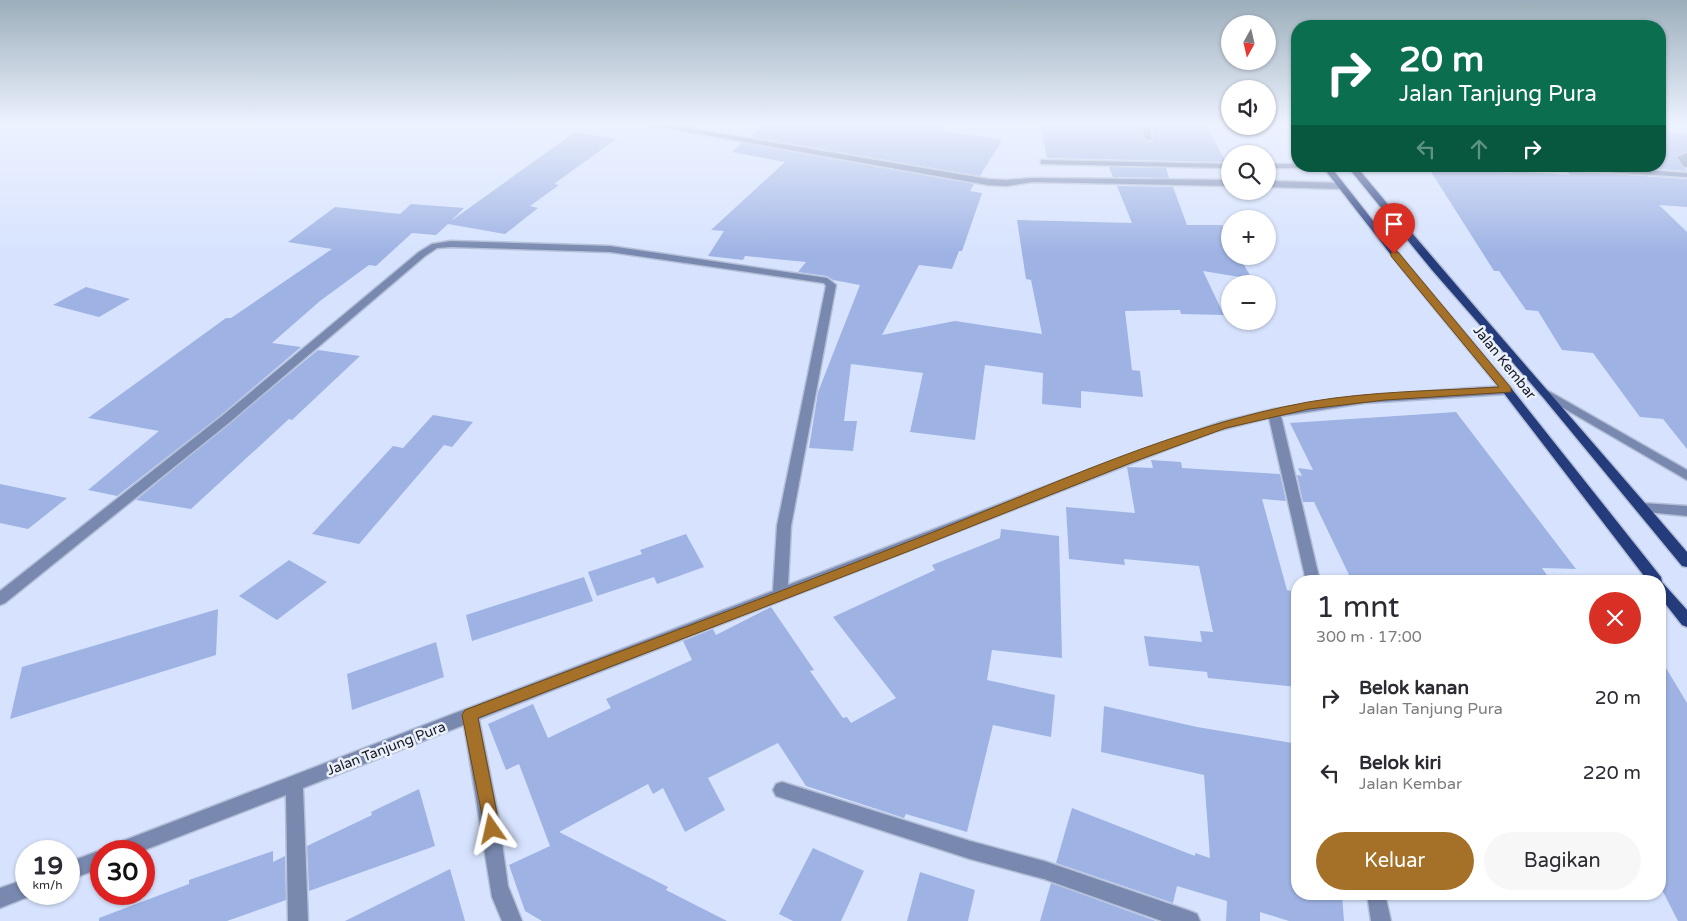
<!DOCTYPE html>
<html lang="id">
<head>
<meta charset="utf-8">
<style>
  :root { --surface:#fff; --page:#f7f7f7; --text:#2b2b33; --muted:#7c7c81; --accent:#a57129 }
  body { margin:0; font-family:"Varela Round",sans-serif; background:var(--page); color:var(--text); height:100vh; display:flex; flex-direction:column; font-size:19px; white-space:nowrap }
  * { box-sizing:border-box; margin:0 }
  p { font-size:16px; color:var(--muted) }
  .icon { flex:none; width:28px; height:28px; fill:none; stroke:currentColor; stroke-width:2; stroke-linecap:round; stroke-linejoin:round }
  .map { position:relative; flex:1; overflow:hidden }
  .panel { position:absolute; left:1291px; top:575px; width:375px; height:325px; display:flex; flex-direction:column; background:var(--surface); border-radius:20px; box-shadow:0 1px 4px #0004 }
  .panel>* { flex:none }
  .guide { position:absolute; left:1291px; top:20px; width:375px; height:152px; border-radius:20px; box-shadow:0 1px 4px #0004; background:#0b6e4f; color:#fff; overflow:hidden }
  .needle { width:32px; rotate:188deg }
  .fabs { position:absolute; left:1221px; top:15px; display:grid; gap:10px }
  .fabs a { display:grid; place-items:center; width:55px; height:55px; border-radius:50%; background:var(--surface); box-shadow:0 1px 4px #0004; font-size:25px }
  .speed { position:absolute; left:15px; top:840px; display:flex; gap:10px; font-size:25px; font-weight:700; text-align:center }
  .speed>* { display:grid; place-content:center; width:65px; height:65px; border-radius:50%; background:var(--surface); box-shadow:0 1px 4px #0004; line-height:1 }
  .speed small { font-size:12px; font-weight:400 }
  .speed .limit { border:8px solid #d22; background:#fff; color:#111 }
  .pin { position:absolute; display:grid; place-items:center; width:42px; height:42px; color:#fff; margin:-51px -21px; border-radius:50% 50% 50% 0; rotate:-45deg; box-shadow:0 0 5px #0007 }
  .pin .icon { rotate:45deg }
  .me { position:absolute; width:55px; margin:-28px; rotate:349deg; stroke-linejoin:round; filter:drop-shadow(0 0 4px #0008) }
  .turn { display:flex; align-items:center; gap:18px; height:105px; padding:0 25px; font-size:22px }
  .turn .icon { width:65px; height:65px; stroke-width:2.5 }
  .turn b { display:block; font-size:35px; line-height:42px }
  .lanes { display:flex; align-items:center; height:48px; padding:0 25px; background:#0003; justify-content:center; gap:25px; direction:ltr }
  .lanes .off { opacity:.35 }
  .round { display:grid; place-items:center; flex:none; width:52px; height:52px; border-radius:26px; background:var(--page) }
  .headline { display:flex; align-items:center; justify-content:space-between; height:85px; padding:0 25px }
  h1 { font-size:30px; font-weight:600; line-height:38px }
  .action { display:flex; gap:10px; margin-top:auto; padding:10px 25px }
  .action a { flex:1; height:58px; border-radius:30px; background:var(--accent); color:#fff; font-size:20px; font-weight:600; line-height:58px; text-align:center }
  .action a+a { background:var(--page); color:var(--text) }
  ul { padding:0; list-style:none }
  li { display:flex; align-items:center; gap:15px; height:75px; padding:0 25px }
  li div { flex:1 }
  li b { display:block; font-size:19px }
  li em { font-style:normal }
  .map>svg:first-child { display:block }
</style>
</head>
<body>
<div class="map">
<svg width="1687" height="921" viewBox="0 0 1687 921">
  <rect width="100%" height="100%" fill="#d7e3fe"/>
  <!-- building -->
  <g fill="#9eb3e4">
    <path d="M765,124H945L941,130L1002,140L980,176L750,137Z"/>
    <path d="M1040,124L1141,125L1143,139L1150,142L1153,140V125L1207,127L1226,162L1047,158Z"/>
    <path d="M575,132L616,139L554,184L559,185L530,206L538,208L505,234L448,224L436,235L412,233L376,266L369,265L320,301L272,343L301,347L221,415L117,496L88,490L159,431L88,418L226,318H231L332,249L288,242L335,207L400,214L411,204L464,208L451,221Z"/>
    <path d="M1660,132L1687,134V151L1675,156L1687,171L1617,166H1660Z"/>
    <path d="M742,143L974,184L970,191L982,193L962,251H959L952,269L919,265L882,335L955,321L1042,334L1031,280L1026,279L1017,220L1132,223L1117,186L1173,187L1187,225H1222L1230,240V256H1239L1252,279L1203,271L1224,315L1181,314L1180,310L1125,311L1132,370L1140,371L1143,397L1081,391V408L1042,404L1043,373L985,365L975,440L910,432L923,373L851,364L844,421H857L853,451L809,448L818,392L860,285L833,280L827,276L798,272L806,262L745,256L743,260L708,256L724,231L711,230L785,162L732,152Z"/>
    <path d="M1109,167L1166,168L1169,178L1113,177Z"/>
    <path d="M1428,167L1512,173L1510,171L1570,175L1566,171L1687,179V207L1659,205L1687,232V449L1663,419L1640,417L1593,353L1562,350L1538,311L1526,310L1499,271H1494Z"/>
    <path d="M86,287L130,299L99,317L53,305Z"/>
    <path d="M318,350L360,356L292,420L289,419L191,509L136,500Z"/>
    <path d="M1456,412L1576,569L1542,568L1551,581H1352L1314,502H1303L1297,475L1302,476L1298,468L1313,470L1290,423Z"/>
    <path d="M433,415L473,422L452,447L444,445L359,544L312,534L393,446L403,448Z"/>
    <path d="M1151,460L1181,462L1182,468L1280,474L1286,501L1262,499L1287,590L1291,591L1298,613V687L1208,678L1207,672L1149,666L1144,636L1202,642L1200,631L1213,632L1199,566L1124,559L1125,565L1069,559L1066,507L1135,513L1127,467L1153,468Z"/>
    <path d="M0,484L67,498L28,529L0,523Z"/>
    <path d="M1001,529L1059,536L1062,658L992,650L987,680L1055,695L1051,737L993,725L967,832L906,814L904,818L806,786L778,743L708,778L725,810L685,832L663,788L653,794L648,784L559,832L668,887L666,890L727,921H542L525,911L509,865L550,846L519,764L506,770L488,724L533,704L548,738L611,708L606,699L692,660L683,641L713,629L716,635L771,607L814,670L810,671L843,718L847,717L851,723L896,698L833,617L935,570L932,565L1000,538Z"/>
    <path d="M686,534L704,567L657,584L654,577L597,596L588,572L642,554L640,550Z"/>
    <path d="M289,560L327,582L277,620L239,596Z"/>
    <path d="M584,577L593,601L472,641L466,615Z"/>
    <path d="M218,609L216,655L10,719L22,667Z"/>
    <path d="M436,642L444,677L352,710L347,674Z"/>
    <path d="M1660,658L1687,703V921H1678L1660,886Z"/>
    <path d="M1104,706L1197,727L1298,744V894H1342L1344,921H1289L1260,912V921H1226L1227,901L1177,886L1173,903L1056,863L1072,808L1195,856V853L1210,858L1204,775L1101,752Z"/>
    <path d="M419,789L435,846L309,891L307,846L372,815L371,812Z"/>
    <path d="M813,848L864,871L841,921H793L779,914Z"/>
    <path d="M273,851V862L285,856L286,900L227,921H99V918L189,884V880Z"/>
    <path d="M450,869L465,921H345Z"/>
    <path d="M920,872L975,890L968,921H907Z"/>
    <path d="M1051,883L1156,921H1040Z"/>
  </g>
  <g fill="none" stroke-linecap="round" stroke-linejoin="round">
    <defs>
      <g id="minor">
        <path d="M644,124H663L988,179L1006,180L1032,178L1230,180V186L1032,182L1006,186L988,185Z"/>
        <path d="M1143,124H1151V140L1144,138Z"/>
        <path d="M1687,153V167H1684L1677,157Z"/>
        <path d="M1041,160L1230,164V168L1044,164H1041Z"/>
        <path d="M1268,164H1298V166H1302L1298,168H1268Z"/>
        <path d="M1541,166H1587L1687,173V177L1545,168Z"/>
        <path d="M1268,181L1340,183L1344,186L1340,189L1268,187Z"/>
        <path d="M451,241L610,246L827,278L836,285L791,526L788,585L1125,456L1221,422L1274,409L1365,396L1471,388L1507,386L1513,390L1507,394L1365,403L1281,416L1320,581H1306L1269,418L1217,431L1181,444L479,719L498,814L508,886L522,921H502L492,897L464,725L303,788L308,921H288L286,795L142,851H111L114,845L120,842L773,591L777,526L826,286L824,283L610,252L451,247L437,248L425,256L230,422L5,603L0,605V591L222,416L419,252L432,244Z"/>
        <path d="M1545,389L1687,470V480L1541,395L1539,393Z"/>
        <path d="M1642,503L1687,506V516L1637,511L1635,508L1637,505Z"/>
        <path d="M782,782L970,841L1044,861L1190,911L1197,914L1200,921H1162L1044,879L970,859L782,798L776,796L773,790L776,784Z"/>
        <path d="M101,850L104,851H101V868L69,880V862Z"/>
        <path d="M26,879V894L33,895L0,908V888Z"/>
        <path d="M1367,894H1385L1391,921H1371Z"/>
      </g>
      <g id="major">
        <path d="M1288,124H1296L1298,133Z"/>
        <path d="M1322,166H1330L1408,265L1511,388L1661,577L1662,582L1687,610V627L1682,625L1660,597V581H1648L1503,392L1402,269Z"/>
        <path d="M1347,166H1356C1464,297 1577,423 1687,552V567L1682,566L1541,395L1432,270Z"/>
      </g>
    </defs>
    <!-- minor casing -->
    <use href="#minor" stroke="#b4bfd7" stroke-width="3"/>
    <!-- major casing -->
    <use href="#major" stroke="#b4bfd7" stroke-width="3"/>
    <!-- minor -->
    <use href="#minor" fill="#7888ae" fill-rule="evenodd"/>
    <!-- major -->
    <use href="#major" fill="#243b7c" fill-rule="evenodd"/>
  </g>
  <!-- sky -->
  <linearGradient id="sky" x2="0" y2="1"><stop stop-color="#9caebb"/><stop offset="0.49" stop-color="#edf2ff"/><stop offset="1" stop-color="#edf2ff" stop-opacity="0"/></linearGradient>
  <rect width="1687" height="253" fill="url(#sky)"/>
  <!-- route -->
  <path fill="#a57129" stroke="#6b491b" d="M1391,252H1398L1511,388V392L1385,400L1309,409L1226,428L1133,462L922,546L478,718L500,829L497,835L492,837L486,835L462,715L465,710C620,651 776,594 931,533C1054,484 1177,426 1308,402C1371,391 1436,391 1499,387L1391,256Z"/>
  <g text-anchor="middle" stroke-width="5" stroke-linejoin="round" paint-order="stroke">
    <!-- street labels -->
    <g font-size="14" fill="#161a24" stroke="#ebf0fb">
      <text transform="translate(1505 362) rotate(51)" y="5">Jalan Kembar</text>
      <text transform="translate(386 748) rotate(-21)" y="5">Jalan Tanjung Pura</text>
    </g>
  </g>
</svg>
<div class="fabs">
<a><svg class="needle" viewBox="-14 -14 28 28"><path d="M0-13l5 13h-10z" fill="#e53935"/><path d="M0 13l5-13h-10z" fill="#7c7c81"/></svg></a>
<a><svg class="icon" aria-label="sound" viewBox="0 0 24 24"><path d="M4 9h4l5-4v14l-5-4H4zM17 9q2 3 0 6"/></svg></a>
<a><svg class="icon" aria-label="search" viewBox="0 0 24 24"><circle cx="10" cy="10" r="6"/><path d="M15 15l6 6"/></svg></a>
<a>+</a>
<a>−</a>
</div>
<div class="speed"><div>19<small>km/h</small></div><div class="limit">30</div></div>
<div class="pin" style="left:1394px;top:254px;background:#d93025"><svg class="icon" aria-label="arrive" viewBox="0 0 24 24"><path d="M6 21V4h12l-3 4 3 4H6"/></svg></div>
<svg class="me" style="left:492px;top:829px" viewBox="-20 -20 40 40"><path d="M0-17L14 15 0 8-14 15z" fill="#a57129" stroke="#fff" stroke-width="4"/></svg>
<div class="guide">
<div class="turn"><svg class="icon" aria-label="right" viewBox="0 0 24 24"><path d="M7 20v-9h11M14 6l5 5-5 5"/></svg><div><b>20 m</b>Jalan Tanjung Pura</div></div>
<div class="lanes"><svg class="icon off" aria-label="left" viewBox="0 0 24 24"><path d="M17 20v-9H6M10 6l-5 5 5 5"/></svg><svg class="icon off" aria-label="ahead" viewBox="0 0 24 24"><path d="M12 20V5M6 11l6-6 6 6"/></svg><svg class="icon" aria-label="right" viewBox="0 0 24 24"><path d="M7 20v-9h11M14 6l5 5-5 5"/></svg></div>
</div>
<section class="panel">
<div class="headline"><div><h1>1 mnt</h1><p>300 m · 17:00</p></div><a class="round" style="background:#d93025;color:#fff"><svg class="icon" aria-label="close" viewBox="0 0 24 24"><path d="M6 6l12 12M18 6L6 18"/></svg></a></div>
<ul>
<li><svg class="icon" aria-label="right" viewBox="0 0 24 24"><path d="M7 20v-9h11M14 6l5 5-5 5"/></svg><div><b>Belok kanan</b><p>Jalan Tanjung Pura</p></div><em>20 m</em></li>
<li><svg class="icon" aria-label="left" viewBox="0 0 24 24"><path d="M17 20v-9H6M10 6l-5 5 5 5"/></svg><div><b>Belok kiri</b><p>Jalan Kembar</p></div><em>220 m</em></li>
</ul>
<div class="action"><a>Keluar</a><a>Bagikan</a></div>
</section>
</div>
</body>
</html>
